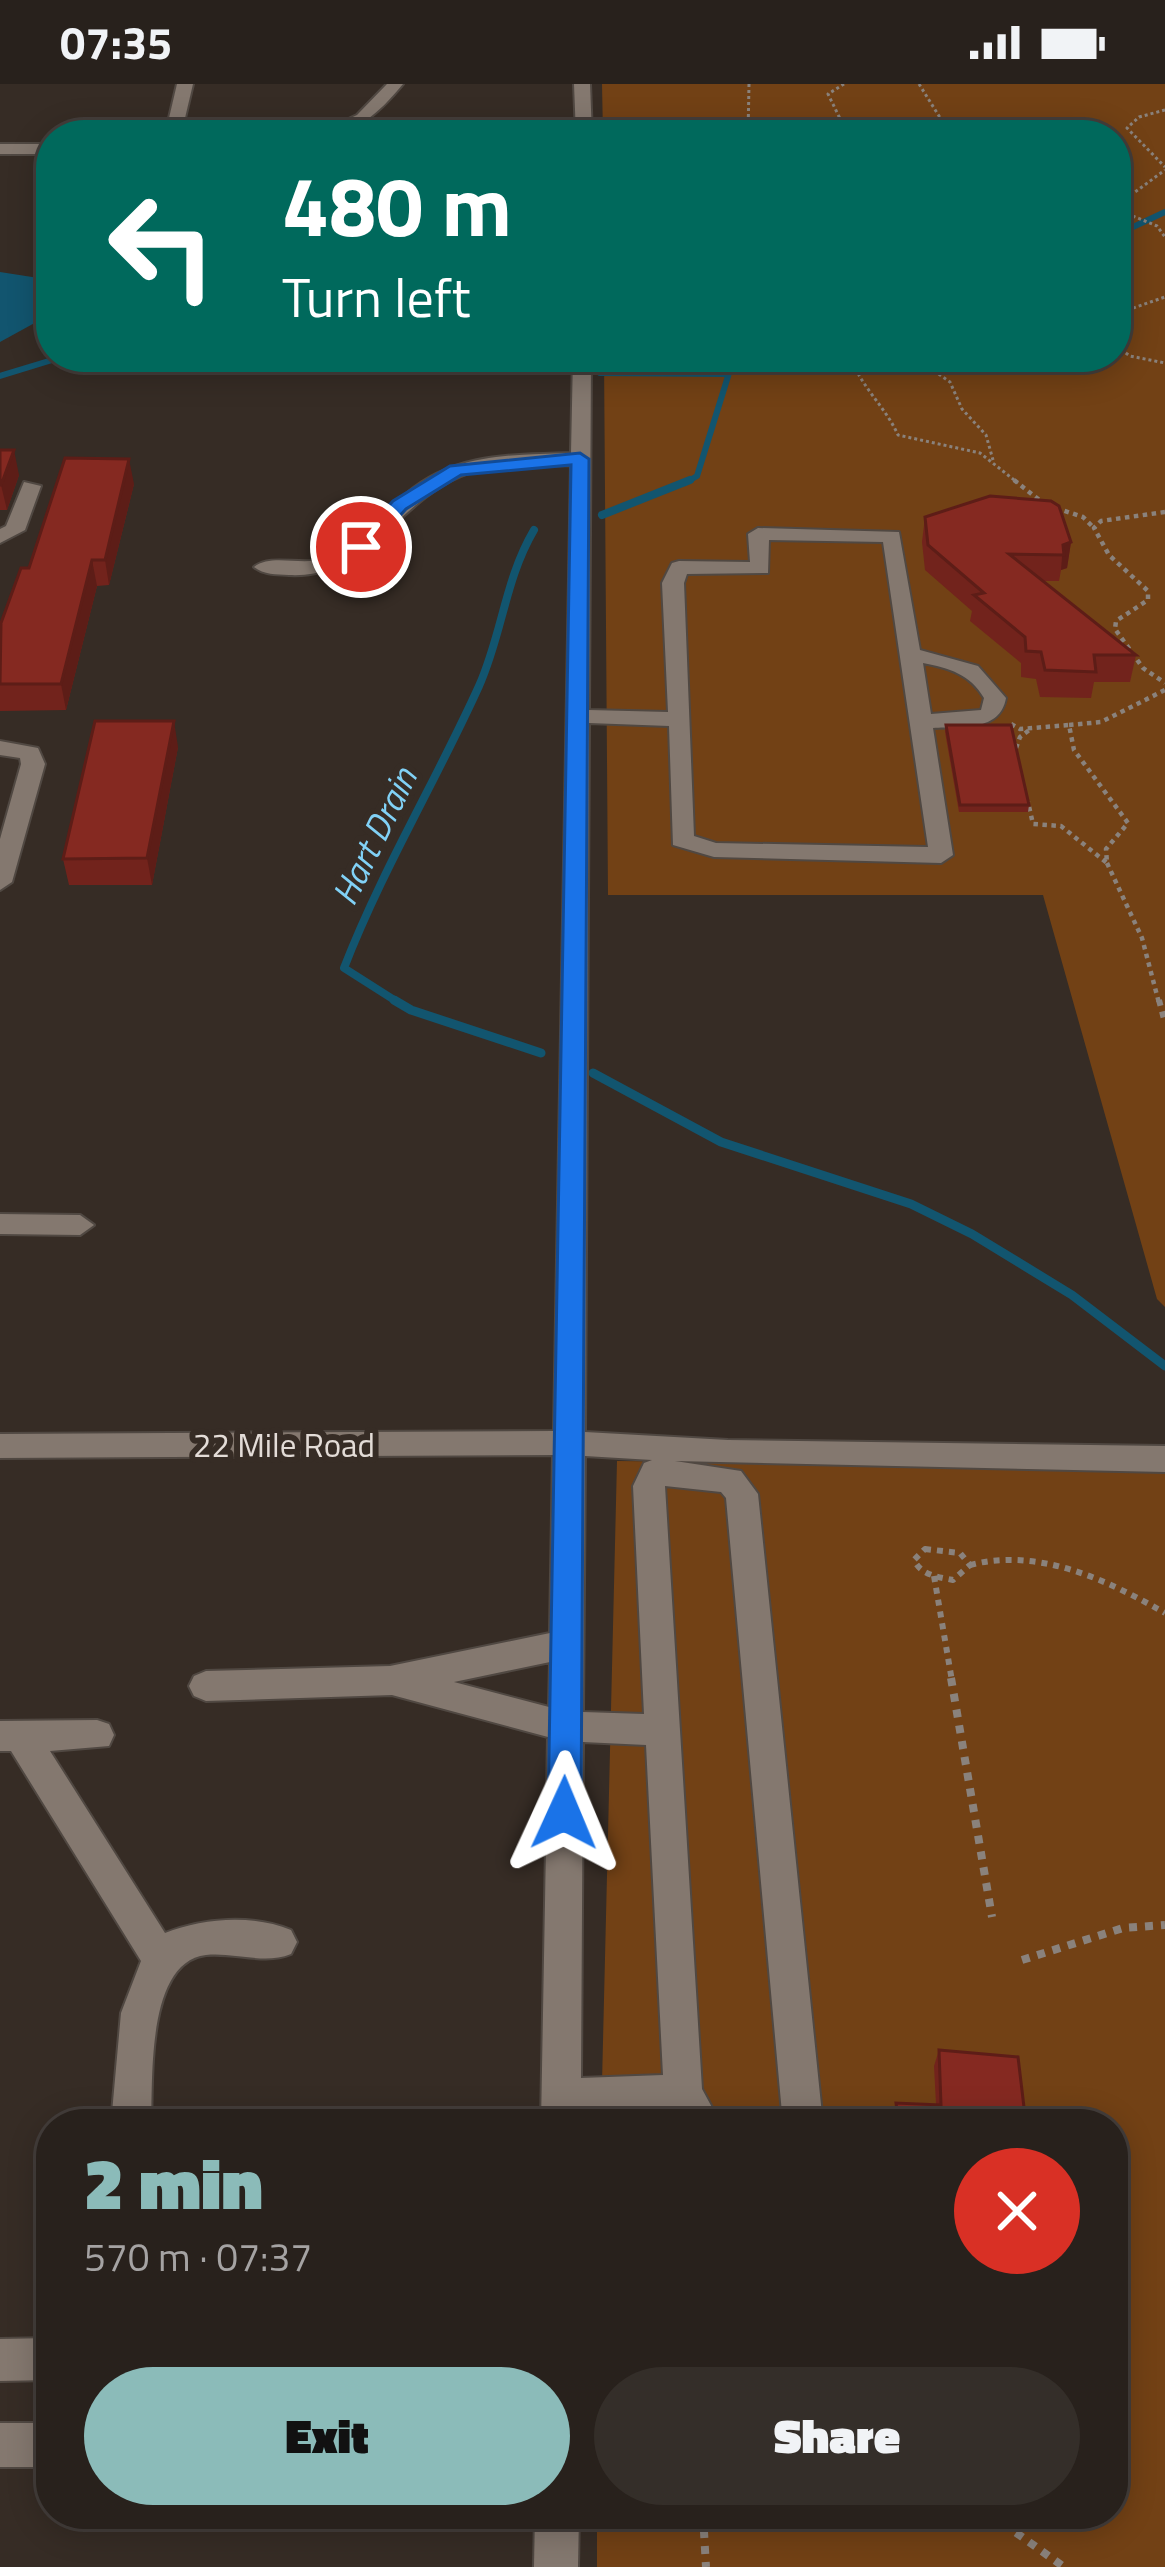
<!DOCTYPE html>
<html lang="en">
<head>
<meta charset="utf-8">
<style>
  :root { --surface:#28211c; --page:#342e29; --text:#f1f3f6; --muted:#a5a3a3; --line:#443e3b; --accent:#8bbbb9 }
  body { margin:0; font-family:"Titillium Web",sans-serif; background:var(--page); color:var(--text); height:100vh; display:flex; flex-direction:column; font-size:45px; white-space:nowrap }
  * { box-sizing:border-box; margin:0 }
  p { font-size:39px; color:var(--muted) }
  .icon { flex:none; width:66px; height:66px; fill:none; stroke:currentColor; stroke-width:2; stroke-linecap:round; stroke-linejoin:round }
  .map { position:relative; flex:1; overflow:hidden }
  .drawer { position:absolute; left:36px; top:2025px; width:1092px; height:420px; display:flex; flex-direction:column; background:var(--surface); border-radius:48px; box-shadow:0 6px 30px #0003,0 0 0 3px var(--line) }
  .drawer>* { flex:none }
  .top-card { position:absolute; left:36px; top:36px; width:1095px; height:252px; border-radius:48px; box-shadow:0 6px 30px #0003,0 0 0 3px var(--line); background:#00695c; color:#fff; overflow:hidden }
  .pin { position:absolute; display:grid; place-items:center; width:102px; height:102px; color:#fff; margin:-51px; border:6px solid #fff; border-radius:50%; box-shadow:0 3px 12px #0007 }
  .me { position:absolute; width:132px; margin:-66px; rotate:1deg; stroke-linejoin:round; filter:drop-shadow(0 0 9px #0008) }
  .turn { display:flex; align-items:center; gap:42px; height:252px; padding:0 48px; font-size:54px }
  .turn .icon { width:156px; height:156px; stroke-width:2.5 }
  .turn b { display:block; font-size:84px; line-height:102px }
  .round { display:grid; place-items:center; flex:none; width:126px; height:126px; border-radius:63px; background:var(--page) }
  .head { display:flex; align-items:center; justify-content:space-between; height:204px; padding:0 48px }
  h1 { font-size:72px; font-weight:800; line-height:90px; color:var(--accent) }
  .action { display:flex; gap:24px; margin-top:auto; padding:24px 48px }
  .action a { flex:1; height:138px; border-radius:72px; background:var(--accent); color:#111; font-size:48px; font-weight:800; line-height:138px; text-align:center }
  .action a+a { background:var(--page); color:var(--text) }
  .status { display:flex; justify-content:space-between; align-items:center; height:84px; padding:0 60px; background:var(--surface); direction:ltr }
  .status svg { height:33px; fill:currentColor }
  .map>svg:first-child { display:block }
</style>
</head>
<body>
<div class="status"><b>07:35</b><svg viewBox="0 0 49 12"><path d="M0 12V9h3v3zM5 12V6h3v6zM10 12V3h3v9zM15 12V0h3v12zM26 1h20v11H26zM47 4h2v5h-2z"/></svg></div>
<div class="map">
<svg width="1165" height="2483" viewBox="0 0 1165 2483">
  <rect width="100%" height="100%" fill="#362c25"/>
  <!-- green -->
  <g fill="#724115">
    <path d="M602,0H1165V1223L1157,1215L1043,811H608L604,273H1116V51H603Z"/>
    <path d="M617,1377L1165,1383V2483H597V2430H1113V2040H601Z"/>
  </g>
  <!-- water -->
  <path fill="#12556f" d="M0,188L45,195L51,206V230L0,258Z"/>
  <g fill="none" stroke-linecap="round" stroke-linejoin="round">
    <!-- stream-far2 -->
    <g stroke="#12556f" stroke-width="6">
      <path d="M1116,151L1165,128"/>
      <path d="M272,273L340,285L533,288"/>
      <path d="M600,289L727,290"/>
      <path d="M0,292L62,273"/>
      <path d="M685,399L697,392L734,273"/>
    </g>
    <!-- stream-far1 -->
    <g stroke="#12556f" stroke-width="8">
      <path d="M602,431L690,396"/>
      <path d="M399,919L344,884C382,786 436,697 479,602C502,551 505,495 534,446"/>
    </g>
    <!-- stream -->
    <g stroke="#12556f" stroke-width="9">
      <path d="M394,916L411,926L541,969"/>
      <path d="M593,989L721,1058L911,1120L972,1150L1072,1211L1165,1282"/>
    </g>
    <defs>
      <g id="minor">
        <path d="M177,0H193L181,51H165Z"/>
        <path d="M387,0H403C378,30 356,51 315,51L357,31Z"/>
        <path d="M574,0H590L592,51H576Z"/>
        <rect x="0" y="60" width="51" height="10"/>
        <path d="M573,273H591L589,626L668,628L662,499L672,479L679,477L750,478L748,450L758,444L899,448L920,566L978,582L1006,614C1000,648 962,642 933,644L953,771L941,779L714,773L673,761L669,642L589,639L585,1348L728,1356L1165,1362V1388L675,1377L741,1387L758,1410L823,2040H783L726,1414L721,1408L665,1402L702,2005L721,2040H679L673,2030L581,2033V2040H541L548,1653L392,1611L206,1617L194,1612L189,1602L194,1592L206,1587L390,1582L550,1549L553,1371L0,1374V1350L554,1347L571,381C535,382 494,378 461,392C396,419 368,495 289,491C276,490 264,491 254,483C272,469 303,483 325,474C357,461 380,432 405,411C453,369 510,371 571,369ZM769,456L883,458L928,763L716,759L694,752L684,499L687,490L768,489ZM923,579C949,584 970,590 984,614L981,626L931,630ZM585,1372L652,1376L644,1379L633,1402L644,1630L583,1628ZM550,1578L549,1623L454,1598ZM583,1658L646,1661L663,1991L581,1994Z"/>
        <path d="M24,398L41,402L25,446L0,459V445L6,442Z"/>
        <path d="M0,657L38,664L45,680L12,798L0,806V755L21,680L20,674L0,671Z"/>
        <path d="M0,1130L80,1131L94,1141L80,1151L0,1150Z"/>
        <path d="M97,1636L109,1640L114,1651L109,1662L50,1667L165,1849C203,1834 252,1830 291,1846L297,1858L291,1870C264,1881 235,1868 206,1871C146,1878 153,1996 151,2040H111L121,1929L141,1877L11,1667H0V1637Z"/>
        <path d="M51,2254V2296L0,2297V2255Z"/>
        <rect x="0" y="2339" width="51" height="44"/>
        <path d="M535,2430H579L578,2483H534Z"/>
      </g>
    </defs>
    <!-- minor casing -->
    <use href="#minor" stroke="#504842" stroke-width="4"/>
    <!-- path-far3 -->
    <g stroke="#8a827c" stroke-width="3" stroke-dasharray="3 3" stroke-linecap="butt">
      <path d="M844,0L828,10L848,51"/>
      <path d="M919,0L944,40L991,51"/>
      <path d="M1165,26L1139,33L1127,44L1165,83"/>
      <path d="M748,51L749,0"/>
      <path d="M1116,122L1165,86"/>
      <path d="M1116,125L1157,142L1165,153"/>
      <path d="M1116,230L1165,213"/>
      <path d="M1116,262L1130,272L1165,279"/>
      <path d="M851,273C860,302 885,322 898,351L980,369L1018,399"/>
      <path d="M914,273L950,298L962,325L986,351L993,376"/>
    </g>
    <!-- path-far2 -->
    <g stroke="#8a827c" stroke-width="4.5" stroke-dasharray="4.5 4.5" stroke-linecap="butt">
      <path d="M1014,396L1043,419"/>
      <path d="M1056,424L1083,433L1094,444"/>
      <path d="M1165,428L1101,437L1094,444L1109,471L1148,507V516L1116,537L1115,545L1143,584L1165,599"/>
      <path d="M1011,640L1020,645L1069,641L1074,666L1128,739L1106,765L1107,779L1061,742L1033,740L1028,718"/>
      <path d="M1069,641L1101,638L1165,606"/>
      <path d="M1016,664L1020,653L1032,644"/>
      <path d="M1107,779L1142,854L1159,919"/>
    </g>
    <!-- path-far1 -->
    <g stroke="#8a827c" stroke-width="6" stroke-dasharray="6 6" stroke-linecap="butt">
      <path d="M1159,916L1165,939"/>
      <path d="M925,1465L960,1469L970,1481L953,1496C938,1493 921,1491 914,1476Z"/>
      <path d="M970,1481C1038,1463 1107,1496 1165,1529"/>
      <path d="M934,1492L952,1597"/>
    </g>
    <!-- path -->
    <g stroke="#8a827c" stroke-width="8" stroke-dasharray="8 8" stroke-linecap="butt">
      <path d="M951,1594L992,1833"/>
      <path d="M1022,1876L1123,1844L1165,1841"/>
      <path d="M703,2430L706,2483"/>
      <path d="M990,2430L1064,2483"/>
    </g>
    <!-- minor -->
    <use href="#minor" fill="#84786f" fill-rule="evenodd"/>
  </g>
  <!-- wall -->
  <g fill="#72231c">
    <path d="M0,366L19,391L7,426H0Z"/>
    <path d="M134,400L109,501L97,502L66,626L0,627V542Z"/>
    <path d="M925,433L1071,458L1067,484L1061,486L1059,497H1042L1136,571L1130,598H1094L1091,614L1040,613L1036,595L1021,593V579L970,537L972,527L925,486L922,458Z"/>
    <path d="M946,641L1029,721L1028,728H959L945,648Z"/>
    <path d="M178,663L152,801H69L63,775Z"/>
    <path d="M939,1966L1026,2040H893L896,2019L936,2020L934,1982Z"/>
  </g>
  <!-- shaded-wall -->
  <g fill="#5d1d17">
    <path d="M14,366L19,391L7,426L1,401Z"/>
    <path d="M129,375L134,400L109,501L105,476Z"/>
    <path d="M1071,458L1067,484L1061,486L1063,461Z"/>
    <path d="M92,476L97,502L66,626L61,600Z"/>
    <path d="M174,637L178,663L152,801L147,774Z"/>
  </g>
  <!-- building -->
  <g fill="#852921" stroke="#5d1d17" stroke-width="3">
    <path d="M0,366H14L1,401H0Z"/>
    <path d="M65,374L129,375L105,476H92L61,600H0L1,539L21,484H29Z"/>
    <path d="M990,412L1051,417L1059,422L1071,458L1063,461L1064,471L1009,470L1136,571H1094L1096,588L1045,586L1041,568L1026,567L1025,553L974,511L984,509L928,461L925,433Z"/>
    <path d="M95,637H174L147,774L63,775Z"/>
    <path d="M946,641H1011L1029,721H960Z"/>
    <path d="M939,1966L1018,1973L1026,2040H899L896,2019L941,2021Z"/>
  </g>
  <!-- route -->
  <path fill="#1a73e8" stroke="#114b97" stroke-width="3" d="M580,369L589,375L581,1729L576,1739L564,1744L553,1739L548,1729L571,381L461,391L406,425L367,467L351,463L393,417L450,382Z"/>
  <g text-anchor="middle" stroke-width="12" stroke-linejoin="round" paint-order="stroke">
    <!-- street labels -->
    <g font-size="33" fill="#e3dcd7" stroke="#362c25">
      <text x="284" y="1373">22 Mile Road</text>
    </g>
    <!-- water labels -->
    <g font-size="36" font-style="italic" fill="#81d1f6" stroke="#362c25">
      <text transform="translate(374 752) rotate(-64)" y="13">Hart Drain</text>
    </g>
  </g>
</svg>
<div class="pin" style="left:361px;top:463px;background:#d93025"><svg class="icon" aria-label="arrive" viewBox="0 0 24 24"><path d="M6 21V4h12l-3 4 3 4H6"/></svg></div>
<svg class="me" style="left:564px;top:1729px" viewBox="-20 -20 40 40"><path d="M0-17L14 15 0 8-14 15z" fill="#1a73e8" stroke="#fff" stroke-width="4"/></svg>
<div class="top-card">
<div class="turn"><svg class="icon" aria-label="left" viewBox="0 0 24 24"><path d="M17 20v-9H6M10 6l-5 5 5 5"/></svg><div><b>480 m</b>Turn left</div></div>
</div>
<section class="drawer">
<div class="head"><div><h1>2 min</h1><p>570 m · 07:37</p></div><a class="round" style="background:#d93025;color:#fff"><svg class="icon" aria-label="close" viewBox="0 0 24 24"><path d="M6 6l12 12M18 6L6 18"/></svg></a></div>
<div class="action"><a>Exit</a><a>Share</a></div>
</section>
</div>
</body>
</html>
